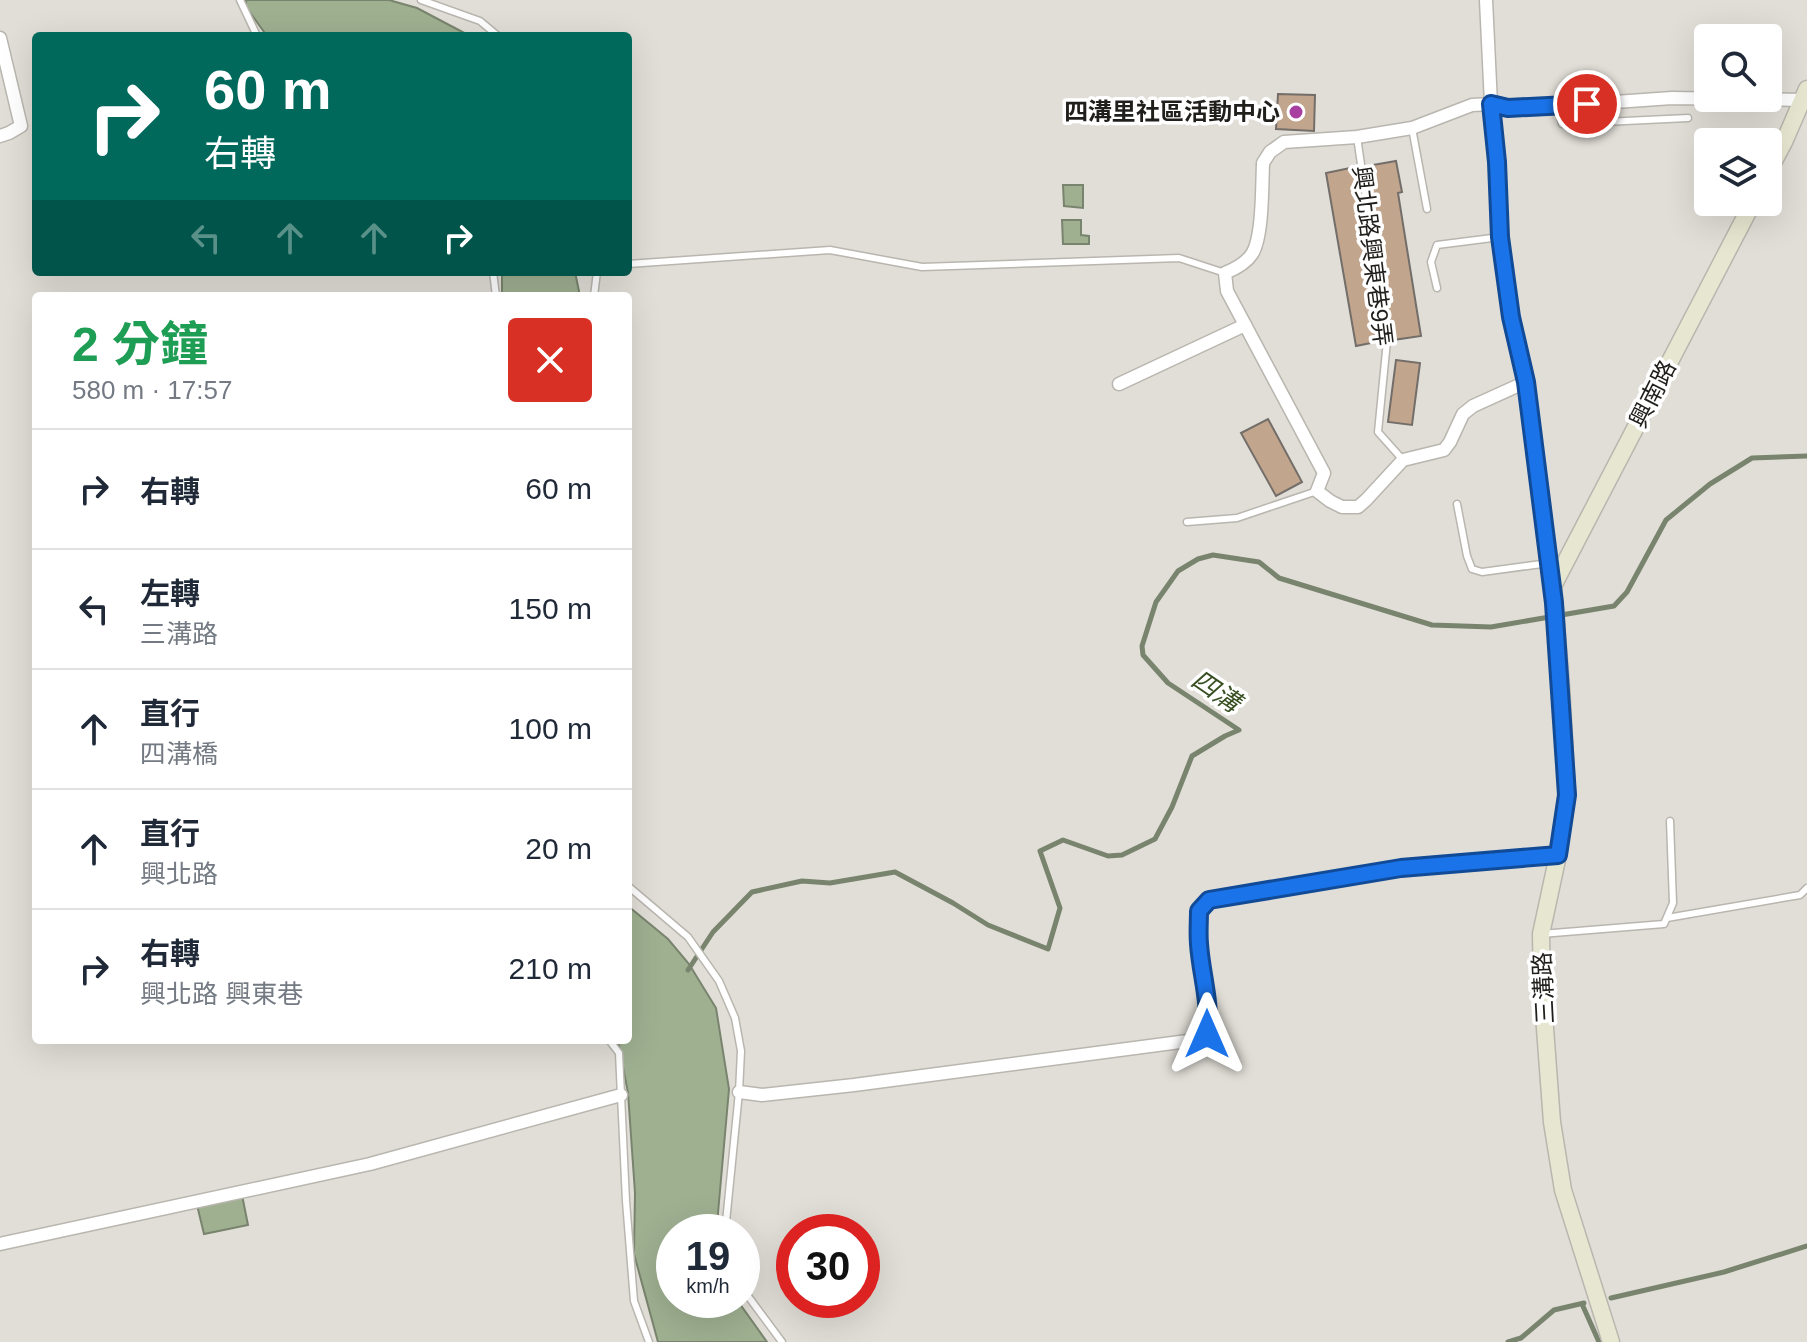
<!DOCTYPE html>
<html lang="zh-TW">
<head>
<meta charset="utf-8">
<style>
  :root { --surface:#fff; --page:#f2f2f3; --text:#1f2937; --muted:#747a83; --line:#e0e1e3 }
  body { margin:0; font-family:Helvetica,"Noto Sans TC",sans-serif; background:var(--page); color:var(--text); height:100vh; display:flex; flex-direction:column; font-size:30px; white-space:nowrap }
  * { box-sizing:border-box; margin:0 }
  p { font-size:26px; color:var(--muted) }
  .icon { flex:none; width:44px; height:44px; fill:none; stroke:currentColor; stroke-width:2; stroke-linecap:round; stroke-linejoin:round }
  .map { position:relative; flex:1; overflow:hidden }
  .panel { position:absolute; left:32px; top:292px; width:600px; height:752px; display:flex; flex-direction:column; background:var(--surface); border-radius:8px; box-shadow:0 8px 32px #0002 }
  .panel>* { flex:none }
  .hud { position:absolute; left:32px; top:32px; width:600px; height:244px; border-radius:8px; box-shadow:0 8px 32px #0002; background:#00695c; color:#fff; overflow:hidden }
  .fabs { position:absolute; left:1694px; top:24px; display:grid; gap:16px }
  .fabs a { display:grid; place-items:center; width:88px; height:88px; border-radius:8px; background:var(--surface); box-shadow:0 8px 32px #0002; font-size:40px }
  .speed { position:absolute; left:656px; top:1214px; display:flex; gap:16px; font-size:40px; font-weight:700; text-align:center }
  .speed>* { display:grid; place-content:center; width:104px; height:104px; border-radius:50%; background:var(--surface); box-shadow:0 8px 32px #0002; line-height:1 }
  .speed small { font-size:20px; font-weight:400 }
  .speed .limit { border:12px solid #d22; background:#fff; color:#111 }
  .pin { position:absolute; display:grid; place-items:center; width:68px; height:68px; color:#fff; margin:-34px; border:4px solid #fff; border-radius:50%; box-shadow:0 2px 8px #0007 }
  .me { position:absolute; width:88px; margin:-44px; rotate:0deg; stroke-linejoin:round; filter:drop-shadow(0 0 6px #0008) }
  .turn { display:flex; align-items:center; gap:28px; height:168px; padding:0 40px; font-size:36px }
  .turn .icon { width:104px; height:104px; stroke-width:2.5 }
  .turn b { display:block; font-size:56px; line-height:68px }
  .lanes { display:flex; align-items:center; height:76px; padding:0 40px; background:#0003; justify-content:center; gap:40px; direction:ltr }
  .lanes .off { opacity:.35 }
  .round { display:grid; place-items:center; flex:none; width:84px; height:84px; border-radius:8px; background:var(--page) }
  .summary { display:flex; align-items:center; justify-content:space-between; height:136px; padding:0 40px }
  h1 { font-size:48px; font-weight:700; line-height:60px; color:#1e9e55 }
  ul { padding:0; list-style:none }
  li { display:flex; align-items:center; gap:24px; height:120px; padding:0 40px; border-top:2px solid var(--line) }
  li div { flex:1 }
  li b { display:block; font-size:30px }
  li em { font-style:normal }
  .map>svg:first-child { display:block }
</style>
</head>
<body>
<div class="map">
<svg width="1807" height="1342" viewBox="0 0 1807 1342">
  <rect width="100%" height="100%" fill="#e1ded7"/>
  <!-- water -->
  <g fill="#9fb091" stroke="#79846e" stroke-width="2">
    <path d="M246,0H389L417,8L470,36H267L246,7Z"/>
    <path d="M1063,185H1083V208L1064,206Z"/>
    <path d="M1062,220H1081V235L1089,236V244H1063Z"/>
    <path d="M502,272H575L580,296H502Z"/>
    <path d="M628,906L668,939L689,964L716,1008L729,1089L718,1213L719,1232H674V1300H737L767,1342H658L634,1254L635,1193L628,1093L618,1040H628Z"/>
    <path d="M242,1195L248,1225L204,1234L197,1205Z"/>
  </g>
  <g fill="none" stroke-linecap="round" stroke-linejoin="round">
    <!-- stream -->
    <g stroke="#79846e" stroke-width="5">
      <path d="M688,970L713,932L752,892L802,881L830,883L895,872L953,903L988,925L1048,949L1060,908L1040,851L1063,840L1108,856L1122,855L1155,839L1172,807L1192,756L1225,736L1239,730L1168,683L1143,655L1142,646L1156,602L1178,571L1198,559L1213,555L1259,562L1279,578L1432,625L1491,627L1614,606L1627,592L1666,520L1710,484L1752,458L1807,456"/>
      <path d="M1611,1298L1724,1272L1807,1246"/>
      <path d="M1582,1304L1599,1342"/>
      <path d="M1508,1342L1521,1338L1554,1310L1584,1303"/>
    </g>
  </g>
  <!-- building -->
  <g fill="#c2a58d" stroke="#736e69" stroke-width="2">
    <path d="M1278,94L1315,95L1314,131L1276,129Z"/>
    <path d="M1396,161L1402,192L1398,193L1421,336L1393,340L1367,166Z"/>
    <path d="M1350,168L1356,169L1381,341L1356,346L1326,173Z"/>
    <path d="M1396,360L1420,363L1412,425L1388,422Z"/>
    <path d="M1268,419L1302,482L1276,496L1241,433Z"/>
  </g>
  <g fill="none" stroke-linecap="round" stroke-linejoin="round">
    <defs>
      <g id="lane">
        <path d="M240,0L257,36"/>
        <path d="M421,0L480,21L498,36"/>
        <path d="M1558,107L1562,124L1688,118"/>
        <path d="M1412,128L1427,209"/>
        <path d="M1357,137L1387,341L1378,432L1403,460"/>
        <path d="M628,264L830,250L922,267L1179,258L1225,273"/>
        <path d="M493,272L496,296"/>
        <path d="M1437,288L1431,262L1437,245L1500,237"/>
        <path d="M594,296L597,272"/>
        <path d="M1457,504L1467,556L1472,569L1482,572L1549,563"/>
        <path d="M1187,522L1237,518L1317,491"/>
        <path d="M628,886L688,937L719,981L735,1018L741,1051L739,1092L726,1222L728,1232"/>
        <path d="M1667,918L1800,895L1807,888"/>
        <path d="M1541,934L1664,924L1673,903L1670,821"/>
        <path d="M609,1040L619,1053L626,1201L634,1301L649,1342"/>
        <path d="M742,1288L782,1342"/>
      </g>
      <g id="street">
        <path d="M1486,0L1491,104L1497,162L1500,237L1511,317L1526,382L1553,586"/>
        <path d="M0,38L21,126L9,133L0,136"/>
        <path d="M1526,382L1473,406L1463,414L1450,442L1444,450L1403,460L1366,500L1358,507H1342L1330,501L1317,491L1324,473L1227,291L1225,273C1235,269 1246,263 1252,254C1263,237 1262,185 1263,163L1270,152L1284,142L1357,137L1412,128L1472,105L1491,104L1508,108L1558,106L1672,98L1803,100"/>
        <path d="M1119,384L1245,325"/>
        <path d="M739,1092L762,1095L854,1085L1203,1039C1219,1022 1200,966 1199,944C1198,933 1199,922 1199,911L1209,900L1401,868L1558,855"/>
        <path d="M0,1244L370,1164L621,1095"/>
      </g>
      <g id="secondary">
        <path d="M1768,172L1784,142L1807,89"/>
        <path d="M1611,1342L1563,1190L1552,1122L1542,988L1541,934L1558,855L1567,795L1561,687L1553,586L1753,202"/>
      </g>
    </defs>
    <!-- lane casing -->
    <use href="#lane" stroke="#b9b6af" stroke-width="9"/>
    <!-- street casing -->
    <use href="#street" stroke="#b9b6af" stroke-width="15"/>
    <!-- secondary casing -->
    <use href="#secondary" stroke="#b9b6af" stroke-width="19"/>
    <!-- lane -->
    <use href="#lane" stroke="#fff" stroke-width="6"/>
    <!-- street -->
    <use href="#street" stroke="#fff" stroke-width="12"/>
    <!-- secondary -->
    <use href="#secondary" stroke="#e7e7d1" stroke-width="16"/>
  </g>
  <g fill="none" stroke-linecap="round" stroke-linejoin="round">
    <defs>
      <path id="route" d="M1207,1034C1211,1003 1201,974 1199,944C1198,933 1199,922 1199,911L1209,900L1401,868L1558,855L1567,795L1554,603L1526,382L1511,317L1500,237L1497,162L1491,104L1508,108L1587,104"/>
    </defs>
    <!-- route casing -->
    <use href="#route" stroke="#114b97" stroke-width="20"/>
    <!-- route -->
    <use href="#route" stroke="#1a73e8" stroke-width="14"/>
  </g>
  <!-- markers -->
  <circle fill="#a840a2" stroke="#fff" stroke-width="3" cx="1296" cy="112" r="8"/>
  <g text-anchor="middle" stroke-width="7" stroke-linejoin="round" paint-order="stroke">
    <!-- poi labels -->
    <g font-size="24" font-weight="bold" fill="#201f1c" stroke="#fff" text-anchor="end">
      <text x="1280" y="120">四溝里社區活動中心</text>
    </g>
    <!-- street labels -->
    <g font-size="24" fill="#201f1c" stroke="#fff">
      <text transform="translate(1372 256) rotate(83)" y="8">興北路興東巷9弄</text>
      <text transform="translate(1653 394) rotate(-63)" y="8">興南路</text>
      <text transform="translate(1544 988) rotate(-93)" y="8">三溝路</text>
    </g>
    <!-- water labels -->
    <g font-size="26" font-style="italic" fill="#385021" stroke="#fff">
      <text transform="translate(1216 691) rotate(34)" y="9">四溝</text>
    </g>
  </g>
</svg>
<div class="fabs">
<a><svg class="icon" aria-label="search" viewBox="0 0 24 24"><circle cx="10" cy="10" r="6"/><path d="M15 15l6 6"/></svg></a>
<a><svg class="icon" aria-label="layers" viewBox="0 0 24 24"><path d="M12 4l9 5-9 5-9-5zM3 14l9 5 9-5"/></svg></a>
</div>
<div class="speed"><div>19<small>km/h</small></div><div class="limit">30</div></div>
<div class="pin" style="left:1587px;top:104px;background:#d93025"><svg class="icon" aria-label="arrive" viewBox="0 0 24 24"><path d="M6 21V4h12l-3 4 3 4H6"/></svg></div>
<svg class="me" style="left:1207px;top:1034px" viewBox="-20 -20 40 40"><path d="M0-17L14 15 0 8-14 15z" fill="#1a73e8" stroke="#fff" stroke-width="4"/></svg>
<div class="hud">
<div class="turn"><svg class="icon" aria-label="right" viewBox="0 0 24 24"><path d="M7 20v-9h11M14 6l5 5-5 5"/></svg><div><b>60 m</b>右轉</div></div>
<div class="lanes"><svg class="icon off" aria-label="left" viewBox="0 0 24 24"><path d="M17 20v-9H6M10 6l-5 5 5 5"/></svg><svg class="icon off" aria-label="ahead" viewBox="0 0 24 24"><path d="M12 20V5M6 11l6-6 6 6"/></svg><svg class="icon off" aria-label="ahead" viewBox="0 0 24 24"><path d="M12 20V5M6 11l6-6 6 6"/></svg><svg class="icon" aria-label="right" viewBox="0 0 24 24"><path d="M7 20v-9h11M14 6l5 5-5 5"/></svg></div>
</div>
<section class="panel">
<div class="summary"><div><h1>2 分鐘</h1><p>580 m · 17:57</p></div><a class="round" style="background:#d93025;color:#fff"><svg class="icon" aria-label="close" viewBox="0 0 24 24"><path d="M6 6l12 12M18 6L6 18"/></svg></a></div>
<ul>
<li><svg class="icon" aria-label="right" viewBox="0 0 24 24"><path d="M7 20v-9h11M14 6l5 5-5 5"/></svg><div><b>右轉</b></div><em>60 m</em></li>
<li><svg class="icon" aria-label="left" viewBox="0 0 24 24"><path d="M17 20v-9H6M10 6l-5 5 5 5"/></svg><div><b>左轉</b><p>三溝路</p></div><em>150 m</em></li>
<li><svg class="icon" aria-label="ahead" viewBox="0 0 24 24"><path d="M12 20V5M6 11l6-6 6 6"/></svg><div><b>直行</b><p>四溝橋</p></div><em>100 m</em></li>
<li><svg class="icon" aria-label="ahead" viewBox="0 0 24 24"><path d="M12 20V5M6 11l6-6 6 6"/></svg><div><b>直行</b><p>興北路</p></div><em>20 m</em></li>
<li><svg class="icon" aria-label="right" viewBox="0 0 24 24"><path d="M7 20v-9h11M14 6l5 5-5 5"/></svg><div><b>右轉</b><p>興北路 興東巷</p></div><em>210 m</em></li>
</ul>
</section>
</div>
</body>
</html>
